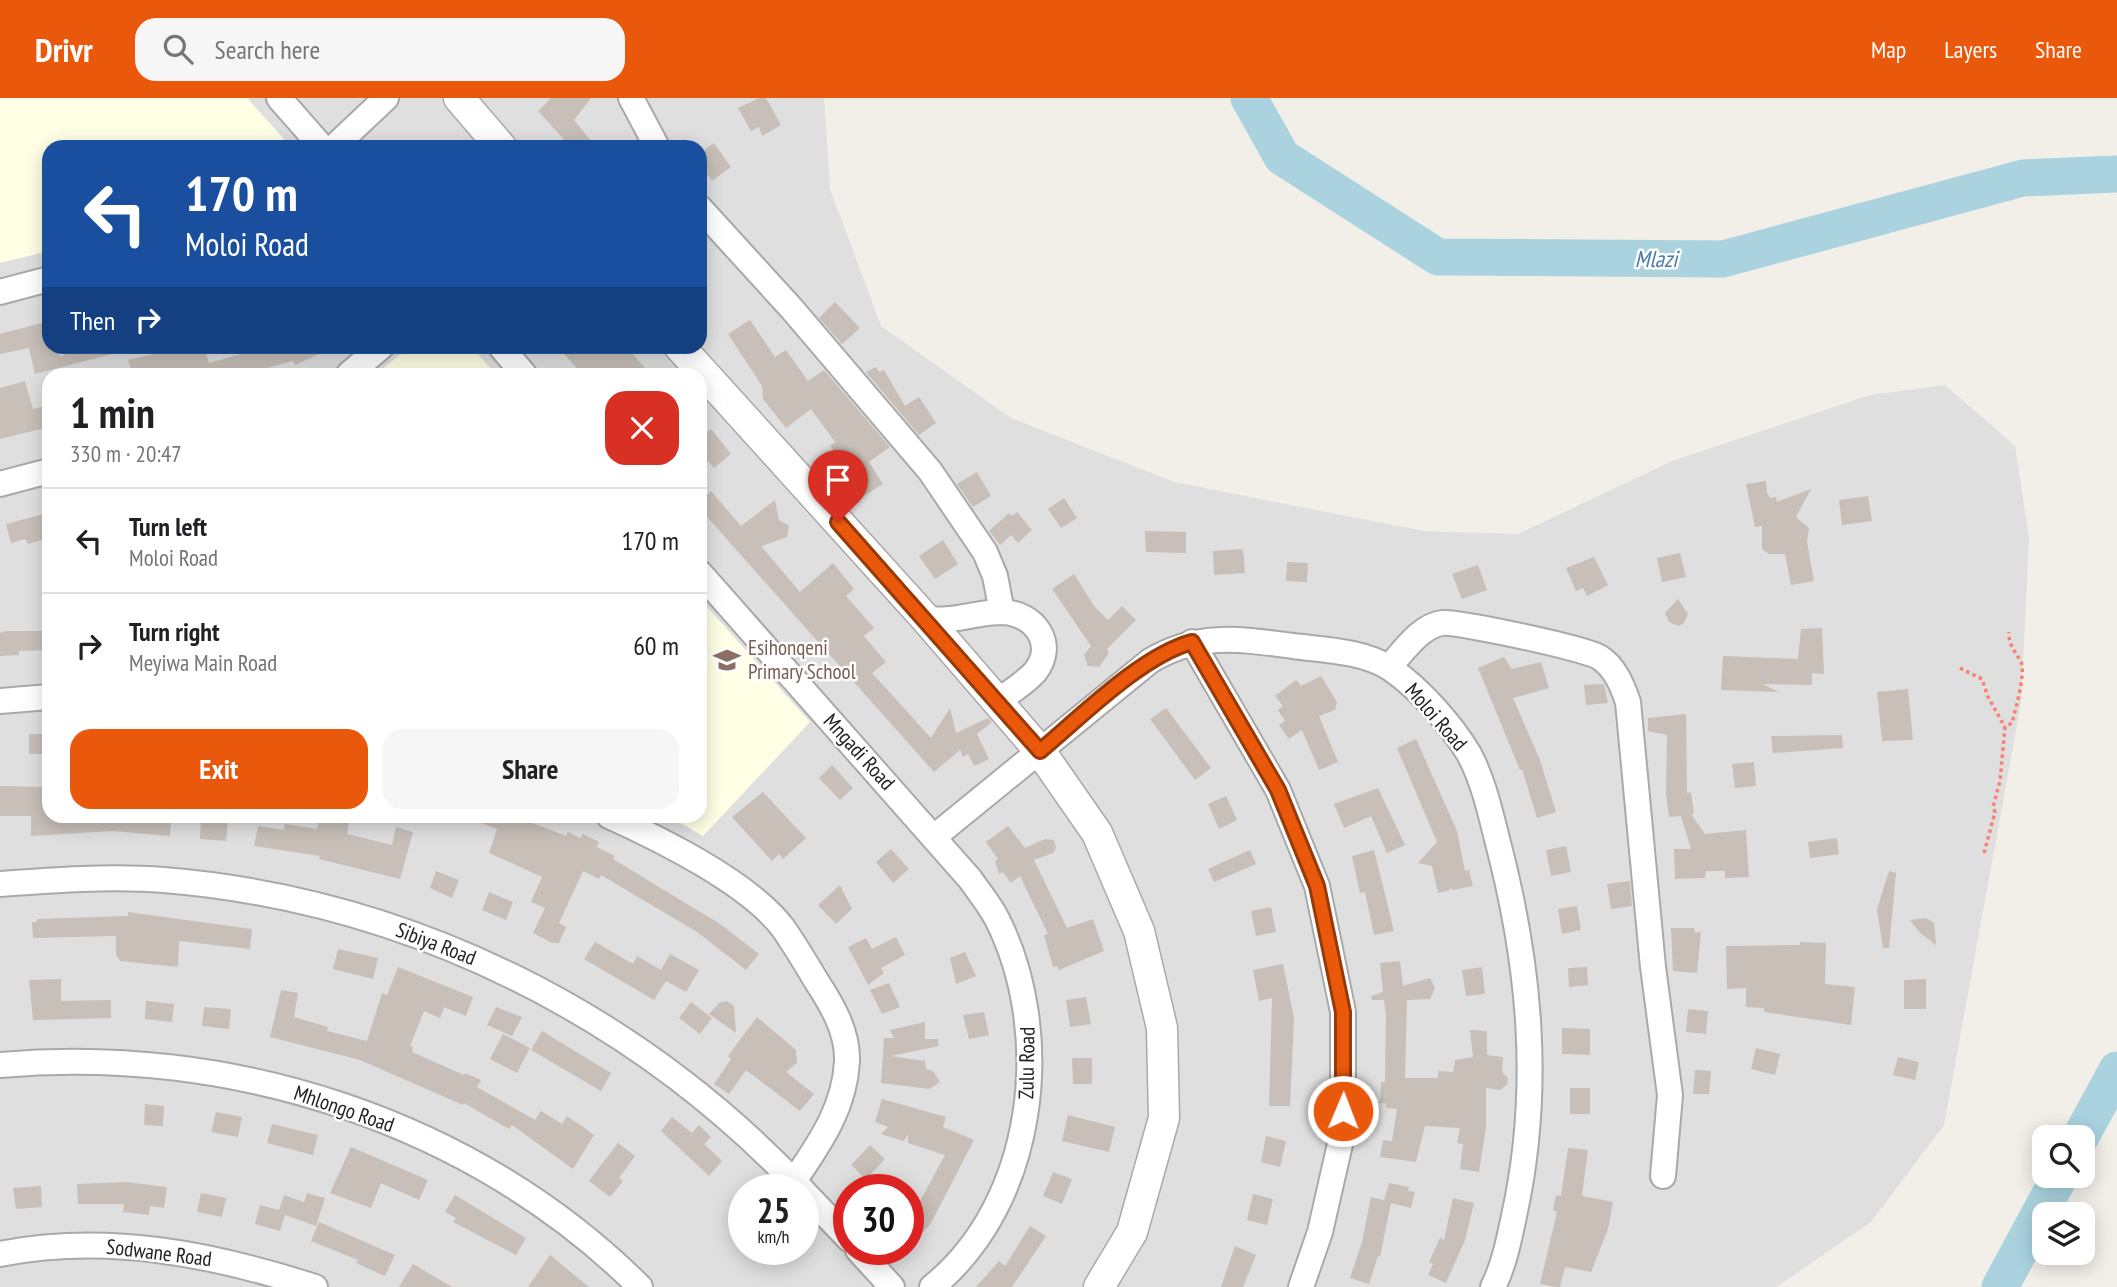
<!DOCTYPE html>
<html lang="en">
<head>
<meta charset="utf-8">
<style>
  :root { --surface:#fff; --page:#f6f6f6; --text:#202124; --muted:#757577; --line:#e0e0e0; --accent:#ea580c }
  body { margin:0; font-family:"PT Sans Narrow",sans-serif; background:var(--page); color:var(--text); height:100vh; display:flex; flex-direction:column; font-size:26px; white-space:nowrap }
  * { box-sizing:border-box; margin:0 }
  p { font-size:23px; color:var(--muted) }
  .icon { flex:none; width:38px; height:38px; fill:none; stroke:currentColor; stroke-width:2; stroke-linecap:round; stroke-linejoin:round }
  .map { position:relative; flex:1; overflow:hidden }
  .panel { position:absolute; left:42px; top:270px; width:665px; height:455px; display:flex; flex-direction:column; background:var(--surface); border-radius:21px; box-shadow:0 4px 18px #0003 }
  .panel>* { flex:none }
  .banner { position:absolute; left:42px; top:42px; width:665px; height:214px; border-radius:21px; box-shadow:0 4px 18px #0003; background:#1a4fa0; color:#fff; overflow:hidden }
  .controls { position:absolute; left:2032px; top:1027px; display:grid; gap:14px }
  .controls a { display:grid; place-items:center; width:63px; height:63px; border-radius:14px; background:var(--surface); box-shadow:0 4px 18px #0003; font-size:35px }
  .speed { position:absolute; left:728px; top:1076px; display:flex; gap:14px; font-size:35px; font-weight:700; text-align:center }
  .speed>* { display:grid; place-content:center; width:91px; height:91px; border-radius:50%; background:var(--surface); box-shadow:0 4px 18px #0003; line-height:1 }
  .speed small { font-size:18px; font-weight:400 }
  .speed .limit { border:10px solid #d22; background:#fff; color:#111 }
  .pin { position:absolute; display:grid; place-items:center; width:60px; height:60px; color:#fff; margin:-72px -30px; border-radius:50% 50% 50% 0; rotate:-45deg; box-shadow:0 0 7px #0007 }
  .pin .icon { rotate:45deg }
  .me { position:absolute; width:77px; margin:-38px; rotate:1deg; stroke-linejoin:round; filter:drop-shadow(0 0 5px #0008) }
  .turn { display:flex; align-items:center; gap:24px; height:147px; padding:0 28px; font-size:32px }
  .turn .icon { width:91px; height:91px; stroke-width:2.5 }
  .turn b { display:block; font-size:49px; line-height:60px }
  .then { display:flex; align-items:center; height:66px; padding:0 28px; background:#0003; gap:14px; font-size:26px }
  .round { display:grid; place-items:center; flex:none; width:74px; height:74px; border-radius:21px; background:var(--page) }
  .overview { display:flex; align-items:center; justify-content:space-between; height:119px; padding:0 28px }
  h1 { font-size:42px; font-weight:700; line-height:52px }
  .action { display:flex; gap:14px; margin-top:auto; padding:14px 28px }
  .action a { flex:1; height:80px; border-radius:21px; background:var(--accent); color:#fff; font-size:28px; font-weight:700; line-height:80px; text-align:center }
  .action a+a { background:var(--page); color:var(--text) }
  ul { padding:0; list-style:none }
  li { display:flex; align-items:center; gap:21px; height:105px; padding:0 28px; border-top:2px solid var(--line) }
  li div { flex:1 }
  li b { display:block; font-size:26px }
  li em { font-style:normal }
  header { display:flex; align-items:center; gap:42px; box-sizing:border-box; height:98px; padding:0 35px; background:var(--accent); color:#fff }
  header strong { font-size:33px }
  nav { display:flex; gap:38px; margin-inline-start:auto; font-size:24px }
  .search { width:490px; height:63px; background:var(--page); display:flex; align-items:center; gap:18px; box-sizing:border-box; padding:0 24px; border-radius:21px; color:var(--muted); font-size:26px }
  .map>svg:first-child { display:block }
</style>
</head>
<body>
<header>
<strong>Drivr</strong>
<div class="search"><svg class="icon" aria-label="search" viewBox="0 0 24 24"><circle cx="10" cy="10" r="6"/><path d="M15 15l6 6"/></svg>Search here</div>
<nav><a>Map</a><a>Layers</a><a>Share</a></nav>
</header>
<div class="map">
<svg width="2117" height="1189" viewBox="0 0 2117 1189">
  <rect width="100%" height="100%" fill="#f2efe9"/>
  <!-- residential -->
  <path fill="#e0dfdf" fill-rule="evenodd" d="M0,0H824L830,91L881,228L1011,320L1174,384L1423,433L1518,436L1672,363L1870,297L1945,287L2015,348L2029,440L2021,605L1944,1027L1871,1124L1776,1189H0ZM49,49H700V248H49ZM49,276H700V718H49ZM744,1092H803V1152H744ZM849,1092H908V1152H849Z"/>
  <!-- education -->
  <g fill="#ffffe5">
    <path d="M0,0H247L291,49H49V153L0,165Z"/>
    <path d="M409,249H471L496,276H376Z"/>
    <path d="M700,501L810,624L703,738L668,718H700Z"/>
  </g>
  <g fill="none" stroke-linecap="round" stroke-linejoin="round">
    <!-- river -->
    <g stroke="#aad3df" stroke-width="37">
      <path d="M1249,0L1282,59L1438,159L1723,161L2023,80L2117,76"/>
      <path d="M2080,1040L2117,972"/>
      <path d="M2000,1189L2060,1078"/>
    </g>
  </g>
  <!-- building -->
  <g fill="#c7bfb8">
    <path d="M551,0H591L574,22L596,49H571L538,13Z"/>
    <path d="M759,0H766L781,27L762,38L759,29L751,33L738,10Z"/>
    <path d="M714,45L731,69L712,83L700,66V55Z"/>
    <path d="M835,204L860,230L842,246L819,220Z"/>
    <path d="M750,222L775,259L786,252L808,283L824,272L890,349L869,364L883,386L864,398L855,384L857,382L830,348L835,344L811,311L786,330L763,301L762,288L728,236Z"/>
    <path d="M49,223V248H57L60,259L78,248H120V254L35,276L29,250L0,256V236Z"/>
    <path d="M187,248H204L209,265L270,248H336L295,267L293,263L245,276H163L161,270L132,276L128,262Z"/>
    <path d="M557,248H626L650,276H582Z"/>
    <path d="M876,269L879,274L884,272L905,308L919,299L936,325L919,337L866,274Z"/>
    <path d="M25,283L33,311L49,307V329L0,341V290Z"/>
    <path d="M711,331L731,356L714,370L700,354V340Z"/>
    <path d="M977,374L991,398L973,409L957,386Z"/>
    <path d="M1766,383L1767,395L1770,400L1776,399L1777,404L1811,391L1796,419L1809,430L1807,444L1814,483L1791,487L1785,456H1769L1762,451V428L1755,429L1746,386Z"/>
    <path d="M711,393L741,428L775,402L779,422L789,428L787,439L761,448L800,494L833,465L854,491L846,498L874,530L864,538L886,564L872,575L931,640L950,610L956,635L988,620L992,624L977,636L989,661L974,668L968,656L963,659L960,652L934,674L700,411V403Z"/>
    <path d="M1868,398L1872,423L1842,427L1839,402Z"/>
    <path d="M1064,400L1077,420L1061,430L1048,411Z"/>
    <path d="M1017,414L1032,432L1018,445L1011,437L1000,447L989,433L1009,415L1012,418Z"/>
    <path d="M44,416L49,440L28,446L25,441L11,445L6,426Z"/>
    <path d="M1145,433L1186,434V455L1146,454Z"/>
    <path d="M943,442L958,466L935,481L919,458Z"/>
    <path d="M1243,451L1245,475L1214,477L1213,453Z"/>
    <path d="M1680,455L1686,479L1662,484L1657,460Z"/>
    <path d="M1594,459L1608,487L1587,498L1583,490L1576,493L1566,470Z"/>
    <path d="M1287,464L1308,465L1307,484L1286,483Z"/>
    <path d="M1478,467L1487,492L1462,501L1452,476Z"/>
    <path d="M1074,476L1094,508L1108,522L1122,508L1136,522L1107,551L1109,555L1099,569L1088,568L1084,557L1091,548L1052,491Z"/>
    <path d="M1678,501L1688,516L1684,525L1678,528L1669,524L1665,515Z"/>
    <path d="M1822,530L1824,576L1812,575V587L1763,586L1779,594L1721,592L1723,558L1798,561L1801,531Z"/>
    <path d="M6,533H49V552L19,553V557L0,558V535Z"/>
    <path d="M1504,559L1512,571L1541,564L1549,590L1513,600L1540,662L1556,714L1537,720L1522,671L1520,672L1478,570Z"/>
    <path d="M1321,578L1337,604L1335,612L1319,618L1338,664L1319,672L1302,632L1289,641L1279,627L1285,623L1278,612L1283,608L1275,598L1296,582L1301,588Z"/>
    <path d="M1604,586L1608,605L1586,607L1584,587Z"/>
    <path d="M1908,591L1913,642L1882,643L1877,594Z"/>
    <path d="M1166,610L1211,670L1195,682L1150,621Z"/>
    <path d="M1686,616L1687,695L1691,694L1694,716H1691L1705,736L1746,732L1749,779L1725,780V773H1706L1705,780L1675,781L1674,751H1691L1681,718L1669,719L1666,696L1667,637L1648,633V620Z"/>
    <rect x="29" y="636" width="20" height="20"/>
    <path d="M1842,637L1843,650L1773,655L1771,638Z"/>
    <path d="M1416,641L1457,733L1465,773L1469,772L1473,788L1453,792L1451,789L1450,792L1438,795L1432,768L1418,765L1437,744L1397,650Z"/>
    <path d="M1754,664L1756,688L1735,690L1732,666Z"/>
    <path d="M832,667L853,690L840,702L819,680Z"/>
    <path d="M0,688L46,689L47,718H171L170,738L112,733L31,738V718H0Z"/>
    <path d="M1378,690L1405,747L1387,755L1371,718L1344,730L1334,706Z"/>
    <path d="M763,694L806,740L783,761L779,756L772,763L732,719Z"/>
    <path d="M1226,698L1237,722L1219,731L1208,706Z"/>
    <path d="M320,718H350L347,736L392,747L396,729L413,734L400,781L319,761L320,758L254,748L258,728L284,732L285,726L317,731Z"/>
    <path d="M464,718H515L566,738L568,734L580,740L583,736L599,744L597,749L615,758L613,761L720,826L759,856L746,872L697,834L601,777L599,781L583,773L559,825L566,829L559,845H552L533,835L545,810L531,804L542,779L489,755L497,731Z"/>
    <path d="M201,721L228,723L226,743L200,741Z"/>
    <path d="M1008,728L1025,750L1045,741L1054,742L1056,750L1053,755L1034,762L1067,830L1093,821L1104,853L1059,872L1057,868L1053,869L1044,837L1048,836L1020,778L1011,785L1003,774L999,776L995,763L998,761L986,744Z"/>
    <path d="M1837,740L1839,756L1810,760L1808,744Z"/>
    <path d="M1566,748L1571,774L1551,778L1546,752Z"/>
    <path d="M891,751L909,771L893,785L876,764Z"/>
    <path d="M1250,752L1256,766L1214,784L1208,771Z"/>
    <path d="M1374,752L1394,833L1374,837L1365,794L1360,795L1352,758Z"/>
    <path d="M436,773L459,782L452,800L430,790Z"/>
    <path d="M1889,773L1896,775L1889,850H1883L1877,811Z"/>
    <path d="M1630,783L1632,808L1611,811L1607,786Z"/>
    <path d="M840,787L852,811L836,826L818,807Z"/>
    <path d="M489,794L513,804L506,822L482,812Z"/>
    <path d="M1577,808L1581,832L1562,836L1558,811Z"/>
    <path d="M1271,809L1276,834L1256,838L1251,813Z"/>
    <path d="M128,814L252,831L250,851L179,843L178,869L120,863L116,857V838L33,840L32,824H37V821L128,818Z"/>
    <path d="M1926,820L1934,825L1936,847L1920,835L1910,822Z"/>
    <path d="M1671,830H1694L1695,835L1701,834L1697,875L1673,873Z"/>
    <path d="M896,839L905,857L881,870L884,875L868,887L848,849L866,840L872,851Z"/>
    <path d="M595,844L633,866L637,858L661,872L670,856L699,872L686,894L666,883L654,902L584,861Z"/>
    <path d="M1800,844L1826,845L1825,886L1855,889L1851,927L1764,914V910L1746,909V890L1727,891L1726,848L1800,847Z"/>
    <path d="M338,851L378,860L373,881L333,871Z"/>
    <path d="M965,854L976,878L956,886L950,860Z"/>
    <path d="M1400,863L1403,888L1430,880L1435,890L1430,901L1407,902L1405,980H1438V973L1453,974L1455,962L1473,959L1470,932L1487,933V957L1503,959L1502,974L1508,980L1507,987L1500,992L1486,990V1029L1479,1074L1460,1071L1463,1046L1457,1045L1460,1030L1425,1028L1416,1064L1380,1059L1383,1042L1392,1043L1397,1011L1386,1010V1005H1380L1381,984H1385L1386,917L1384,902H1372L1371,898L1383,894L1380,865Z"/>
    <path d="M1283,866L1294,920L1290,1008H1269L1272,900L1259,903L1253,872Z"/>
    <path d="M398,869L473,899L466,918L444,909L440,920L424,913L410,948L413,949L412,954L464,977L465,975L481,982L477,989L535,1022L541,1013L562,1026L567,1018L586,1031L594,1037L573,1071L512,1027L509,1031L464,1005L463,1007L360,962L270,939L281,892L298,895L294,919L328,929L327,933L367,943L382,895L387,897Z"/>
    <path d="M1482,869L1485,896L1466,898L1462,872Z"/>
    <path d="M1587,869L1588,887L1569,889L1568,870Z"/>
    <path d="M61,881V903L111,902V920L33,922L29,882Z"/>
    <path d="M1926,881V911H1904V882Z"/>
    <path d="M889,885L900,909L882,916L870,892Z"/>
    <path d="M1086,899L1091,926L1070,929L1066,902Z"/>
    <path d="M146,903L174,906L172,924L145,921Z"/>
    <path d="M727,903L734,908L736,935L709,916L719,905Z"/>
    <path d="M691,904L712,920L700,936L679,920Z"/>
    <path d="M204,909L231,911L229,931L202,928Z"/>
    <path d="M496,909L522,919L512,938L487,927Z"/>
    <path d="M1688,911L1708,913L1706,936L1686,934Z"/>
    <path d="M984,914L989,937L969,941L963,917Z"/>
    <path d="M757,919L796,952L797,965L786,974L814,996L800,1013L746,972L729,996L714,986L731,961L728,958Z"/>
    <path d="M925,924V941H938L939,948L891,958L925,963L926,971L933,973L940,984L929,991L881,985L884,940H894L890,932Z"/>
    <path d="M1562,930L1590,931V957L1562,956Z"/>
    <path d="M542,933L611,975L601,993L531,952Z"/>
    <path d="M503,936L530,950L517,975L490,961Z"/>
    <path d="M1756,950L1780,956L1775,977L1751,971Z"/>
    <path d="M1898,959L1919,964L1915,982L1893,977Z"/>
    <path d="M1072,960H1092V986H1073Z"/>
    <path d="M1695,972L1711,973L1709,996H1693Z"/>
    <rect x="1570" y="990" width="20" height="26"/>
    <path d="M882,1001L946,1019L943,1029L974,1042L931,1125L908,1151V1098L918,1107L945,1057L908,1045V1037L903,1043L881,1036L888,1029L875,1024Z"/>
    <path d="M145,1006L164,1008L163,1028L144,1027Z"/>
    <path d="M216,1014L242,1019L238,1039L211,1034Z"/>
    <path d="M1068,1017L1115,1029L1109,1054L1062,1043Z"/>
    <path d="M672,1019L692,1035L699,1027L711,1039L704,1046L722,1063L709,1078L661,1033Z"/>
    <path d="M272,1026L318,1037L313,1057L267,1045Z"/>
    <path d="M1266,1038L1286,1043L1280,1069L1261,1064Z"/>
    <path d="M618,1045L635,1058L619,1080L623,1083L610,1099L589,1083Z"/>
    <path d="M870,1047L885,1061L866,1081L851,1067Z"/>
    <path d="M351,1049L428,1082L419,1102L381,1085L371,1110L330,1095Z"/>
    <path d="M1568,1050L1588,1052L1582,1098L1613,1104L1608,1131L1591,1174L1565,1169L1560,1189H1556L1540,1186L1557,1114L1553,1112L1556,1097L1561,1098Z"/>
    <path d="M1053,1074L1072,1081L1062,1106L1043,1098Z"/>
    <path d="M127,1084L167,1089L164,1110L150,1108L149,1117L123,1114L124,1106H78L77,1086Z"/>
    <path d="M1389,1085L1409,1089L1408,1093L1415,1094L1411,1110L1391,1105L1380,1159L1378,1158L1369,1186L1350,1180L1362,1144L1371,1099L1384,1102Z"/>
    <path d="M41,1088L42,1109L16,1111L13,1090Z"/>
    <path d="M201,1095L226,1100L222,1119L197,1114Z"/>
    <path d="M307,1095L325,1100L316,1128L285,1117L280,1133L255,1126L260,1107L279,1112L284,1097L304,1104Z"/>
    <path d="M1253,1096L1273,1101L1267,1127L1247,1122Z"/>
    <path d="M455,1097L526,1140L516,1157L453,1124L456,1120L445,1114Z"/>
    <path d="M1453,1100L1474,1105L1465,1142L1446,1185L1428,1177L1433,1166L1429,1164L1440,1140L1444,1142Z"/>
    <path d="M319,1124L395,1157L385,1178L356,1165L358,1162L311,1143Z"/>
    <path d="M1030,1128L1046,1138L1012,1189H976L999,1163L1005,1168Z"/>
    <path d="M1235,1148L1256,1157L1243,1189H1221Z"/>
    <path d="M550,1157L589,1189H528Z"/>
    <path d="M413,1166L452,1189H399Z"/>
  </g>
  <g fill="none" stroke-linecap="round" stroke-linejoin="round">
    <defs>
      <g id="minor">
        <path d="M279,0L322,49"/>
        <path d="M631,0L657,49"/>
        <path d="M334,49L386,0"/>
        <path d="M700,110L792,211L930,373L985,454L995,478L1002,514"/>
        <path d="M0,194L49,181"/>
        <path d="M500,248L524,276"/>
        <path d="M349,276L382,248"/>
        <path d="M0,386L49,373"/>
        <path d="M700,475L970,781C979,794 990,807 997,821C1055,936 1036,1105 932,1189"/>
        <path d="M926,521C956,524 976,514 1002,514C1035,515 1057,546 1035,574C1024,586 1009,595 996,604"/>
        <path d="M1192,544L1278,692L1317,788L1343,914V1033L1320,1134L1301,1189"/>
        <path d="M1389,569C1403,554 1420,528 1442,525C1458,523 1586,551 1599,559C1615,569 1622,587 1628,604L1653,869L1670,997L1663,1078"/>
        <path d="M0,603L49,599"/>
        <path d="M609,718C660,741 749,785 783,830C795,847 806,866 817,884C832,907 848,934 847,963C845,1010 819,1046 794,1083"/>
        <path d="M934,739L1150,563C1198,534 1240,541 1293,548C1324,552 1365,553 1391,571C1420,591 1451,626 1469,656C1483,682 1490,713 1497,741C1530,866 1542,991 1514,1118C1509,1142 1504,1167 1493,1189"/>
        <path d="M0,786C54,782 110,778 164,782C408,802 635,915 802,1092"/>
        <path d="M0,967C231,946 475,1024 640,1189"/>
        <path d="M803,1093L849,1141"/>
        <path d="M858,1152L892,1189"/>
        <path d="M0,1156C108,1135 212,1156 315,1189"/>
      </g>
      <g id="tertiary">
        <path d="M459,0L501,49"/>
        <path d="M679,248L926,521L1040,653L1097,735L1139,833L1162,930L1164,1020L1132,1134L1099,1189"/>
      </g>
    </defs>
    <!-- minor casing -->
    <use href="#minor" stroke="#a9a9a9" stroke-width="28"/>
    <!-- tertiary casing -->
    <use href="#tertiary" stroke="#a9a9a9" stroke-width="33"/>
    <!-- path -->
    <g stroke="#fa8072" stroke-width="3.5" stroke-dasharray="3.5 3.5" stroke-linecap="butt">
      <path d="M1960,570L1982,581L1988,599L2005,629"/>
      <path d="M1984,755L1995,714L1993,709L2000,683L2005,629L2012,625C2015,613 2026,575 2021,564C2016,554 2008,547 2009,534"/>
    </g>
    <!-- minor -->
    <use href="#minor" stroke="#fff" stroke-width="24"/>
    <!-- tertiary -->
    <use href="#tertiary" stroke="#fff" stroke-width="30"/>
  </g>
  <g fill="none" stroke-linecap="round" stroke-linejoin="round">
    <defs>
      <path id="route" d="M838,424L1040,653C1082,618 1141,558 1192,544L1278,692L1317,788L1343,914V1013"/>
    </defs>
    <!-- route casing -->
    <use href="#route" stroke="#983908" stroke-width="18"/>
    <!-- route -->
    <use href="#route" stroke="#ea580c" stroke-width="12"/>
  </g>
  <!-- icons -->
  <defs>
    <symbol id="school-bare" viewBox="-9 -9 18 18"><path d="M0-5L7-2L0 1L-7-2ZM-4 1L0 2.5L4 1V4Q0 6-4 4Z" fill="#8d6e63" stroke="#fff" stroke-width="2.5" paint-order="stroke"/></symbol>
  </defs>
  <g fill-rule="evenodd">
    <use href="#school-bare" x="708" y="543" width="38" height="38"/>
  </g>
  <g text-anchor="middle" stroke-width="5" stroke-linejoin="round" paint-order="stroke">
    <!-- education labels -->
    <g font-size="21" fill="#785e54" stroke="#fff" text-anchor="start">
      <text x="748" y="557">Esihonqeni<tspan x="748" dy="24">Primary School</tspan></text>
    </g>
    <!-- street labels -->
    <g font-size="21" fill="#222" stroke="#fff">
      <text transform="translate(1436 619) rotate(49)" y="7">Moloi Road</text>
      <text transform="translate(859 654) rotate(48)" y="7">Mngadi Road</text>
      <text transform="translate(436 846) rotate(21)" y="7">Sibiya Road</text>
      <text transform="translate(1027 965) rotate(-89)" y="7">Zulu Road</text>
      <text transform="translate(344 1011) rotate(19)" y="7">Mhlongo Road</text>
      <text transform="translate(159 1155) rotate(7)" y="7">Sodwane Road</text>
    </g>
    <!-- water labels -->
    <g font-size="23" font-style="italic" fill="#4a7aab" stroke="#fff">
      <text x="1656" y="169">Mlazi</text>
    </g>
  </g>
</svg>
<div class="controls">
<a><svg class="icon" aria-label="search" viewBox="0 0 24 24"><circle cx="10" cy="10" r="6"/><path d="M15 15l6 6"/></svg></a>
<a><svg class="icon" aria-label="layers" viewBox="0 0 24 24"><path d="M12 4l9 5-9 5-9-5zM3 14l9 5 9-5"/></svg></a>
</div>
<div class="speed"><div>25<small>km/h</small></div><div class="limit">30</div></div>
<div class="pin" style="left:838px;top:424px;background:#d93025"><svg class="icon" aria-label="arrive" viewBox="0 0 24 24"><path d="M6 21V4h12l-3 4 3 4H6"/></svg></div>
<svg class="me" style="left:1343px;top:1013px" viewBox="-20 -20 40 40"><circle r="17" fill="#ea580c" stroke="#fff" stroke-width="3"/><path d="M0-11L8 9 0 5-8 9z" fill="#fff"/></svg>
<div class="banner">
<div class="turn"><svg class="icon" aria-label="left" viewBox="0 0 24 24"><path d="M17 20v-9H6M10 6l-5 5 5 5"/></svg><div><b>170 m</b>Moloi Road</div></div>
<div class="then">Then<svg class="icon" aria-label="right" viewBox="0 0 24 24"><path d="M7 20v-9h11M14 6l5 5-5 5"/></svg></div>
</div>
<section class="panel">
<div class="overview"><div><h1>1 min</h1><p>330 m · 20:47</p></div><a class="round" style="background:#d93025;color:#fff"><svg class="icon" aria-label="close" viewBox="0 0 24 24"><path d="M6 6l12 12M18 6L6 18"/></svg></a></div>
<ul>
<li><svg class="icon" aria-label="left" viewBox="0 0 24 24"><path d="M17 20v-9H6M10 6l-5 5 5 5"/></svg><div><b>Turn left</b><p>Moloi Road</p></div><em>170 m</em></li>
<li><svg class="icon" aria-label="right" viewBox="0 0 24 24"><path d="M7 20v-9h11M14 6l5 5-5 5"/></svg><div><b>Turn right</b><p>Meyiwa Main Road</p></div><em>60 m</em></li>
</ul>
<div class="action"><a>Exit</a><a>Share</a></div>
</section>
</div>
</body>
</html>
